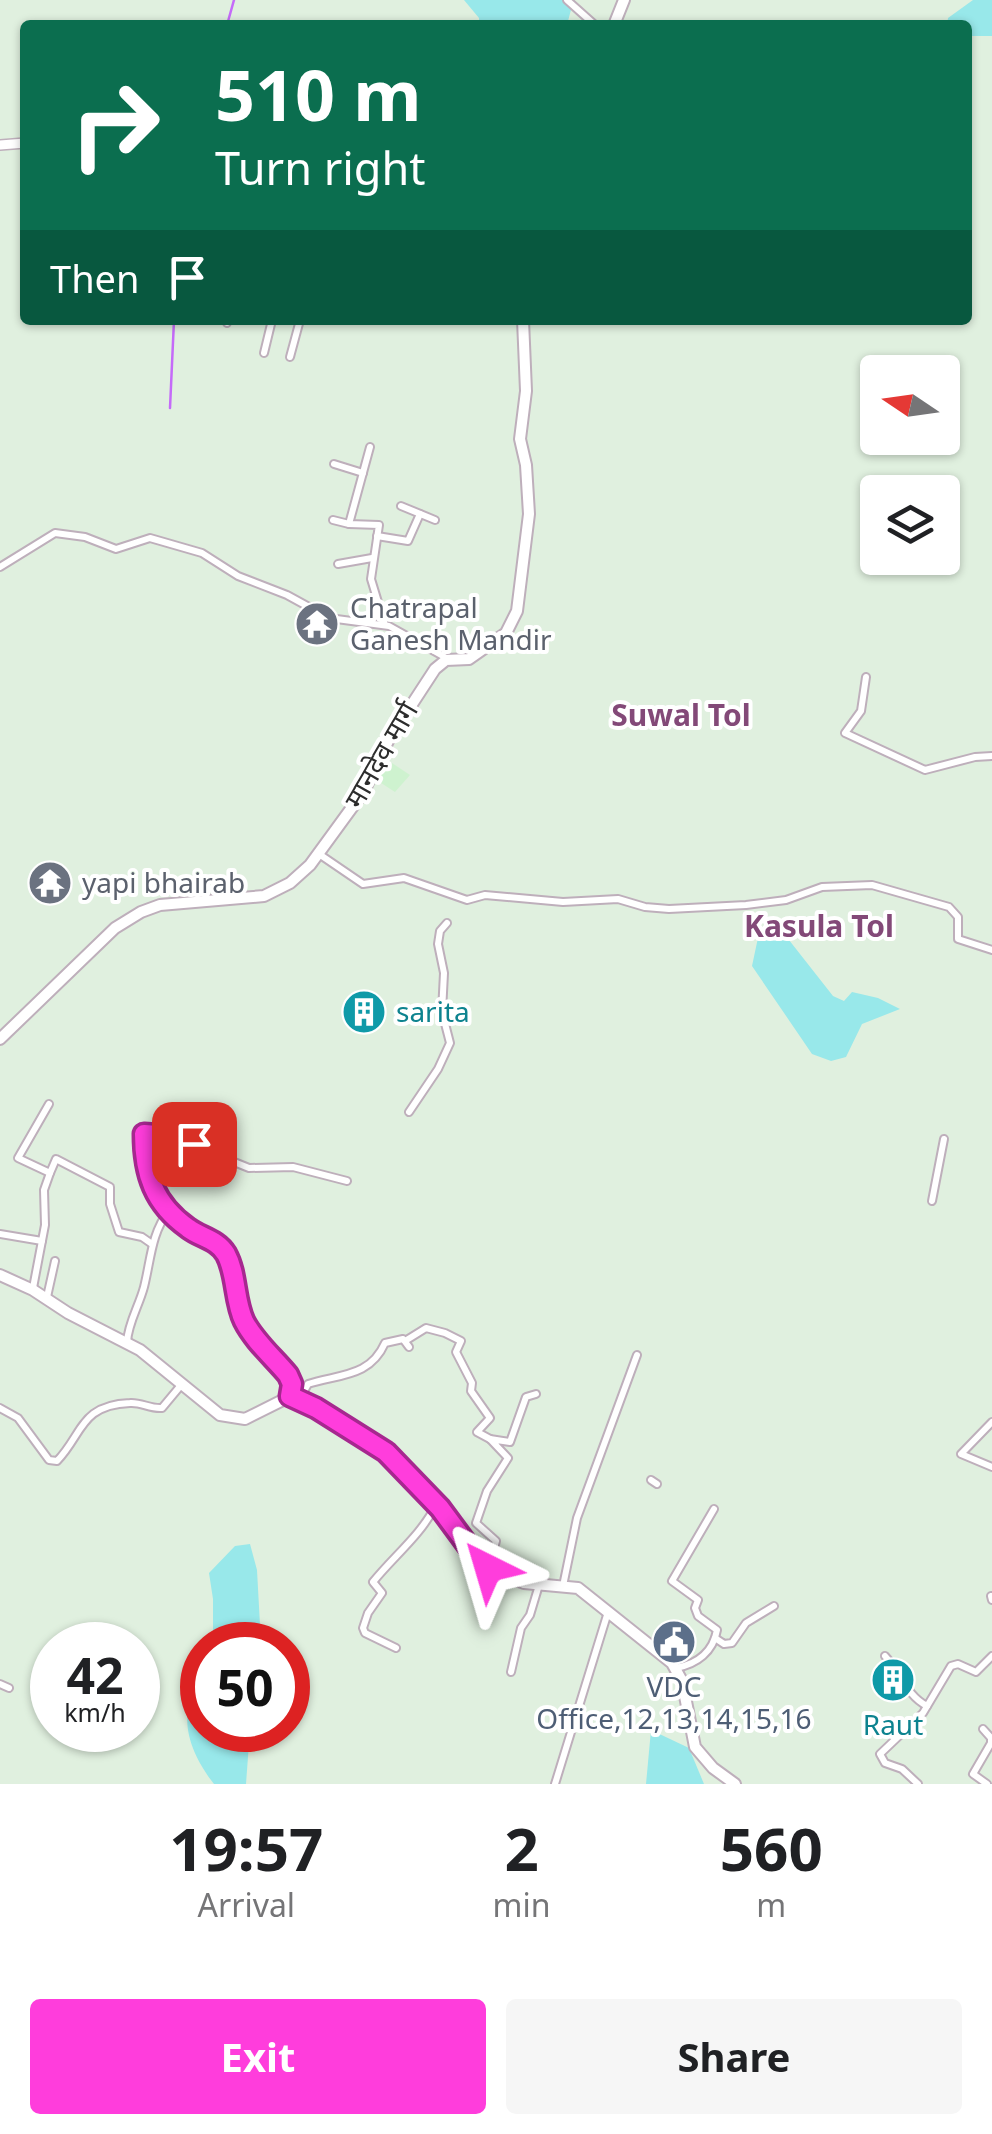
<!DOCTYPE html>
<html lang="en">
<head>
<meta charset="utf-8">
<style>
  :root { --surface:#fff; --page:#f6f6f6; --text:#202124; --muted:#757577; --accent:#ff3ddc }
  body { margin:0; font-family:"Noto Sans","Noto Sans Devanagari",sans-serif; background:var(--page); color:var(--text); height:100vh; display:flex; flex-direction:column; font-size:38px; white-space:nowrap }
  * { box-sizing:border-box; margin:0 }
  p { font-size:32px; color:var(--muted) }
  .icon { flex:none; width:55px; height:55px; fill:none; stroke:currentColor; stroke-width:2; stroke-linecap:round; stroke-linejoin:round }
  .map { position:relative; height:1784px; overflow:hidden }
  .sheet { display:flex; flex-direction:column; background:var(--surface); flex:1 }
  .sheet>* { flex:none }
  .banner { position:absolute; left:20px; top:20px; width:952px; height:305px; border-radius:10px; box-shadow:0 2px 8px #0004; background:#0b6e4f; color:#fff; overflow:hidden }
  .needle { width:65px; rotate:283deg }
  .fabs { position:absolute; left:860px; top:355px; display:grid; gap:20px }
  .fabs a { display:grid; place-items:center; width:100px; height:100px; border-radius:10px; background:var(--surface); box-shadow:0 2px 8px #0004; font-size:50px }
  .speed { position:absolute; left:30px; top:1622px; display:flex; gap:20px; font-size:50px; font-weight:700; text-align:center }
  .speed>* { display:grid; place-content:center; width:130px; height:130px; border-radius:50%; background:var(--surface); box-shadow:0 2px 8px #0004; line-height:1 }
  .speed small { font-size:25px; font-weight:400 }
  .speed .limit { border:15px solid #d22; background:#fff; color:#111 }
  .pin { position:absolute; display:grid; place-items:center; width:85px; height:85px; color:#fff; margin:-42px; border-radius:20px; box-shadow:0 5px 15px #0006 }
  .me { position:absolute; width:110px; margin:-55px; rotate:320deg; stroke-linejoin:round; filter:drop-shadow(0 0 8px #0008) }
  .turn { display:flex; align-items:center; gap:35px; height:210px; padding:0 30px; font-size:45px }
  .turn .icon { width:130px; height:130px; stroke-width:2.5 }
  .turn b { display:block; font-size:70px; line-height:85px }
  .then { display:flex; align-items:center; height:95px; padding:0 30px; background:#0003; gap:20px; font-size:38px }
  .eta { display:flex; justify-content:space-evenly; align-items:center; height:170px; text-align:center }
  .eta b { font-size:60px; font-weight:700; line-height:70px }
  .primary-button { display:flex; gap:20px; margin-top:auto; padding:20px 30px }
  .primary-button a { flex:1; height:115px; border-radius:10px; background:var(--accent); color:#fff; font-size:40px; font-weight:700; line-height:115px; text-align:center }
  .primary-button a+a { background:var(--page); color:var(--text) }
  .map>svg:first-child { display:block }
</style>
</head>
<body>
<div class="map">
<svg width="992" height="1784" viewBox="0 0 992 1784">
  <rect width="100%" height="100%" fill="#e0f0df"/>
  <!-- education -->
  <path fill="#cef2cf" d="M387,763H392L410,775L395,792L378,781Z"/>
  <!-- green -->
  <g fill="#98e8ea">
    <path d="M464,0H571L573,2L567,25H479V18Z"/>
    <path d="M973,0H992V36H968V25H947L948,18Z"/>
    <path d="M759,933L789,940L833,996L844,1001L852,992L878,998L900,1009L862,1024L846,1057L831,1061L812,1054L752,966Z"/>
    <path d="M250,1544L257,1570L260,1625L276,1640L275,1645H213V1599L209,1573L235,1546Z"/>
    <path d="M202,1683V1730H250L246,1784H214C192,1756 173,1714 202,1683Z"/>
    <path d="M651,1730L689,1748L704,1784H646Z"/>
  </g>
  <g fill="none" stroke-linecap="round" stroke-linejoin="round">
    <!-- stream -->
    <g stroke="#c56bf9" stroke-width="2.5">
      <path d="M227,25L234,0"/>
      <path d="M170,408L174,320"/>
    </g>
    <defs>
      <g id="minor">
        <path d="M567,0L595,25"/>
        <path d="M227,323L228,320"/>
        <path d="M264,353L272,320"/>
        <path d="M290,357L300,320"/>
        <path d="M334,464L363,473"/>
        <path d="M401,506L435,520"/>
        <path d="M333,520L349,524L379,525L371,579L385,625"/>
        <path d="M349,524L370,447"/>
        <path d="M377,536L408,541L420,514"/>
        <path d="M338,564L372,558"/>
        <path d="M0,567L55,533L85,537L116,549L150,538L202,553L238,576L287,595L329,618L389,626L450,660"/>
        <path d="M866,677L861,711L845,733L925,770L975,757L992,756"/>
        <path d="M319,854L363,884L404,878L467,900L485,895L563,902L618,899L645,907L669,909L746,905L786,900L822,887L872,885L949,907L958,917V939L992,950"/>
        <path d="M49,1104L18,1158L50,1173L56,1159L110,1187V1204L119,1232L142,1237L152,1244"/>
        <path d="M409,1112L438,1069L450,1043L442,1012L444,973L438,944L440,931L447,923"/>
        <path d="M932,1201L944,1139"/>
        <path d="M0,1234L42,1241"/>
        <path d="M33,1288L45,1225L44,1190L50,1173"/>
        <path d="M47,1297L55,1261"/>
        <path d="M405,1341L426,1328L445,1333L461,1341L456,1352L472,1383L471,1391L490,1418L477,1432L490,1439"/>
        <path d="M127,1342C128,1323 139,1306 144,1287C151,1259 151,1234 169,1210"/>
        <path d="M290,1395L292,1384L288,1375C273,1357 250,1337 242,1314C235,1294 236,1272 226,1254C217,1239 201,1238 188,1228C154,1203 144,1175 144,1134L172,1137L249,1168L293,1167L347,1181"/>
        <path d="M299,1400L308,1384C340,1374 370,1377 385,1343L403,1339L409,1347"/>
        <path d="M0,1408L18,1418L49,1460L57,1461C83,1434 80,1405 130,1403C141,1402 150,1409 162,1408L182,1384"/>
        <path d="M992,1422L961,1454L992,1467"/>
        <path d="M651,1480L657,1484"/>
        <path d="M489,1567L496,1541L476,1523L487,1491L508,1458L490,1439L510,1442L526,1397L536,1394"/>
        <path d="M563,1586L577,1518L637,1355"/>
        <path d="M991,1596L992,1600"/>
        <path d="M715,1638L724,1644L732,1643L746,1623L774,1606"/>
        <path d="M396,1648L365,1633L363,1628L368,1613L382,1593L373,1582C394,1556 421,1535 436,1505"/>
        <path d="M885,1656C901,1673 906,1695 927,1706"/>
        <path d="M676,1668C697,1664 713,1652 717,1630L698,1616L695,1608L698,1600L672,1581L714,1509"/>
        <path d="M511,1672L521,1628L530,1615L539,1585"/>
        <path d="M0,1684L9,1688"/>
        <path d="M983,1729L991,1738V1743L973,1774L987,1784"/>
        <path d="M555,1784L608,1612"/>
        <path d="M918,1784L902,1769L885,1763L880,1754L923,1713L951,1666L958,1664L976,1672L992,1656"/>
      </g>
      <path id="tertiary" d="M0,145L25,143"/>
      <g id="secondary">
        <path d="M614,25L624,0"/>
        <path d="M0,1039L115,928L141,912L160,905L264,896L290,883L310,865L364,791L388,741L435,669L446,660L469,659L506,633L517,611L529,514L526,465L520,439L526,391L523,320"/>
        <path d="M0,1275L33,1290L68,1313L140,1350L220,1415L245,1419L291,1396L377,1444L441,1508L474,1554L491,1570L524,1583L578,1588L672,1663L682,1681L695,1747L713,1768L735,1784"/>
      </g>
    </defs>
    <!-- minor casing -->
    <use href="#minor" stroke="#beafbb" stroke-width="10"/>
    <!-- tertiary casing -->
    <use href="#tertiary" stroke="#beafbb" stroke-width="12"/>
    <!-- secondary casing -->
    <use href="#secondary" stroke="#beafbb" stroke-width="14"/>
    <!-- minor -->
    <use href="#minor" stroke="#fff" stroke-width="6"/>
    <!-- tertiary -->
    <use href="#tertiary" stroke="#fff" stroke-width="9"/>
    <!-- secondary -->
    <use href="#secondary" stroke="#fff" stroke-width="10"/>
  </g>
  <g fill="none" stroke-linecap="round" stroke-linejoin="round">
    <defs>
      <path id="route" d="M194,1144L172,1136L144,1134C144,1174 154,1204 188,1228C201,1238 217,1239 226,1254C237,1274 234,1300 244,1321C254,1341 274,1358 288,1375L292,1384L290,1396L316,1408L386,1452L440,1508L474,1554L488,1568"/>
    </defs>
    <!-- route casing -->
    <use href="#route" stroke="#a6288f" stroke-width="25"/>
    <!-- route -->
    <use href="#route" stroke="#ff3ddc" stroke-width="18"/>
  </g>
  <!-- icons -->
  <defs>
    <symbol id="temple-disc" viewBox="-11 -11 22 22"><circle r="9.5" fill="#6b7280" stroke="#fff"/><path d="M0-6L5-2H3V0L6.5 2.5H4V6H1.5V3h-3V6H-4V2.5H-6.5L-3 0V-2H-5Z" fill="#fff"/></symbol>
    <symbol id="building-disc" viewBox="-11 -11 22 22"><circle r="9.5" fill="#0f9aa8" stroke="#fff"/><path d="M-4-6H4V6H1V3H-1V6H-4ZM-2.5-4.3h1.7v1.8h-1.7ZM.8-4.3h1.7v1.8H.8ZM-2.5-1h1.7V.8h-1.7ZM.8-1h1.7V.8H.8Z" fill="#fff"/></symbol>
    <symbol id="civic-disc" viewBox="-11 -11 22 22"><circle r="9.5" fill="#5c6f8a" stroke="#fff"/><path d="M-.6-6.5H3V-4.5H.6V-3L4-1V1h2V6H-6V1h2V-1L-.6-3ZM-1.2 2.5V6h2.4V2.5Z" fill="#fff"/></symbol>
  </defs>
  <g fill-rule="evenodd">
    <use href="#temple-disc" x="292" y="599" width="50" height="50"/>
    <use href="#temple-disc" x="25" y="858" width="50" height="50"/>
    <use href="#building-disc" x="339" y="987" width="50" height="50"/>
    <use href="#civic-disc" x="649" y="1617" width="50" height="50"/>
    <use href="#building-disc" x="868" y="1655" width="50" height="50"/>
  </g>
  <g text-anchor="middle" stroke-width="8" stroke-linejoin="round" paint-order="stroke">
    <!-- worship labels -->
    <g font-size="28" fill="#5b616d" stroke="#fff" text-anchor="start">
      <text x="350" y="618">Chatrapal<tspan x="350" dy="32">Ganesh Mandir</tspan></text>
      <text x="82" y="893">yapi bhairab</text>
    </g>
    <!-- street labels -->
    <g font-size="28" fill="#2d2d2d" stroke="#fff">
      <text transform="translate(381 755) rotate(-60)" y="10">मानदेव मार्ग</text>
    </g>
    <!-- culture labels -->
    <g font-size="28" fill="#0d838f" stroke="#fff" text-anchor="start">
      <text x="396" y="1022">sarita</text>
      <text x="893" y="1735" text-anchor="middle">Raut</text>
    </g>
    <!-- service labels -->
    <g font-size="28" fill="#4e5e75" stroke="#fff">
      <text x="674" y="1697">VDC<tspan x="674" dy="32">Office,12,13,14,15,16</tspan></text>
    </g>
    <!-- neighbourhood labels -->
    <g font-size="30" font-weight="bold" fill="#834978" stroke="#fff">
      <text x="681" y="726">Suwal Tol</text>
      <text x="819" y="937">Kasula Tol</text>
    </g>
  </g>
</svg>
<div class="fabs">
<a><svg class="needle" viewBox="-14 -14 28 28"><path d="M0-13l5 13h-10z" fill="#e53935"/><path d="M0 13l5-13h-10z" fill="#757577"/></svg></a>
<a><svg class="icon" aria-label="layers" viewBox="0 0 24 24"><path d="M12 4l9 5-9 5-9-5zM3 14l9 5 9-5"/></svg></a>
</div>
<div class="speed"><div>42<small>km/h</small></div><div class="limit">50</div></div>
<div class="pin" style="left:194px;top:1144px;background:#d93025"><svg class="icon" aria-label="arrive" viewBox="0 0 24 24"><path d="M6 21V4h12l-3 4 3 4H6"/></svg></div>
<svg class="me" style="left:488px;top:1568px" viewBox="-20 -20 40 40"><path d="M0-17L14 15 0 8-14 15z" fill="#ff3ddc" stroke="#fff" stroke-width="4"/></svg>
<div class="banner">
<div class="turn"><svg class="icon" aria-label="right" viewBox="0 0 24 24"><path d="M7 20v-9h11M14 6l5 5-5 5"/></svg><div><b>510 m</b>Turn right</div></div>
<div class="then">Then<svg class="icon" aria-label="arrive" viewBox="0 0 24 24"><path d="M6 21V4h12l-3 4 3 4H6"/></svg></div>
</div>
</div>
<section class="sheet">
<div class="eta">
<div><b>19:57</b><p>Arrival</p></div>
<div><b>2</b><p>min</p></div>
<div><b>560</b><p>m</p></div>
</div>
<div class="primary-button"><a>Exit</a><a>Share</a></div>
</section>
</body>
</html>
